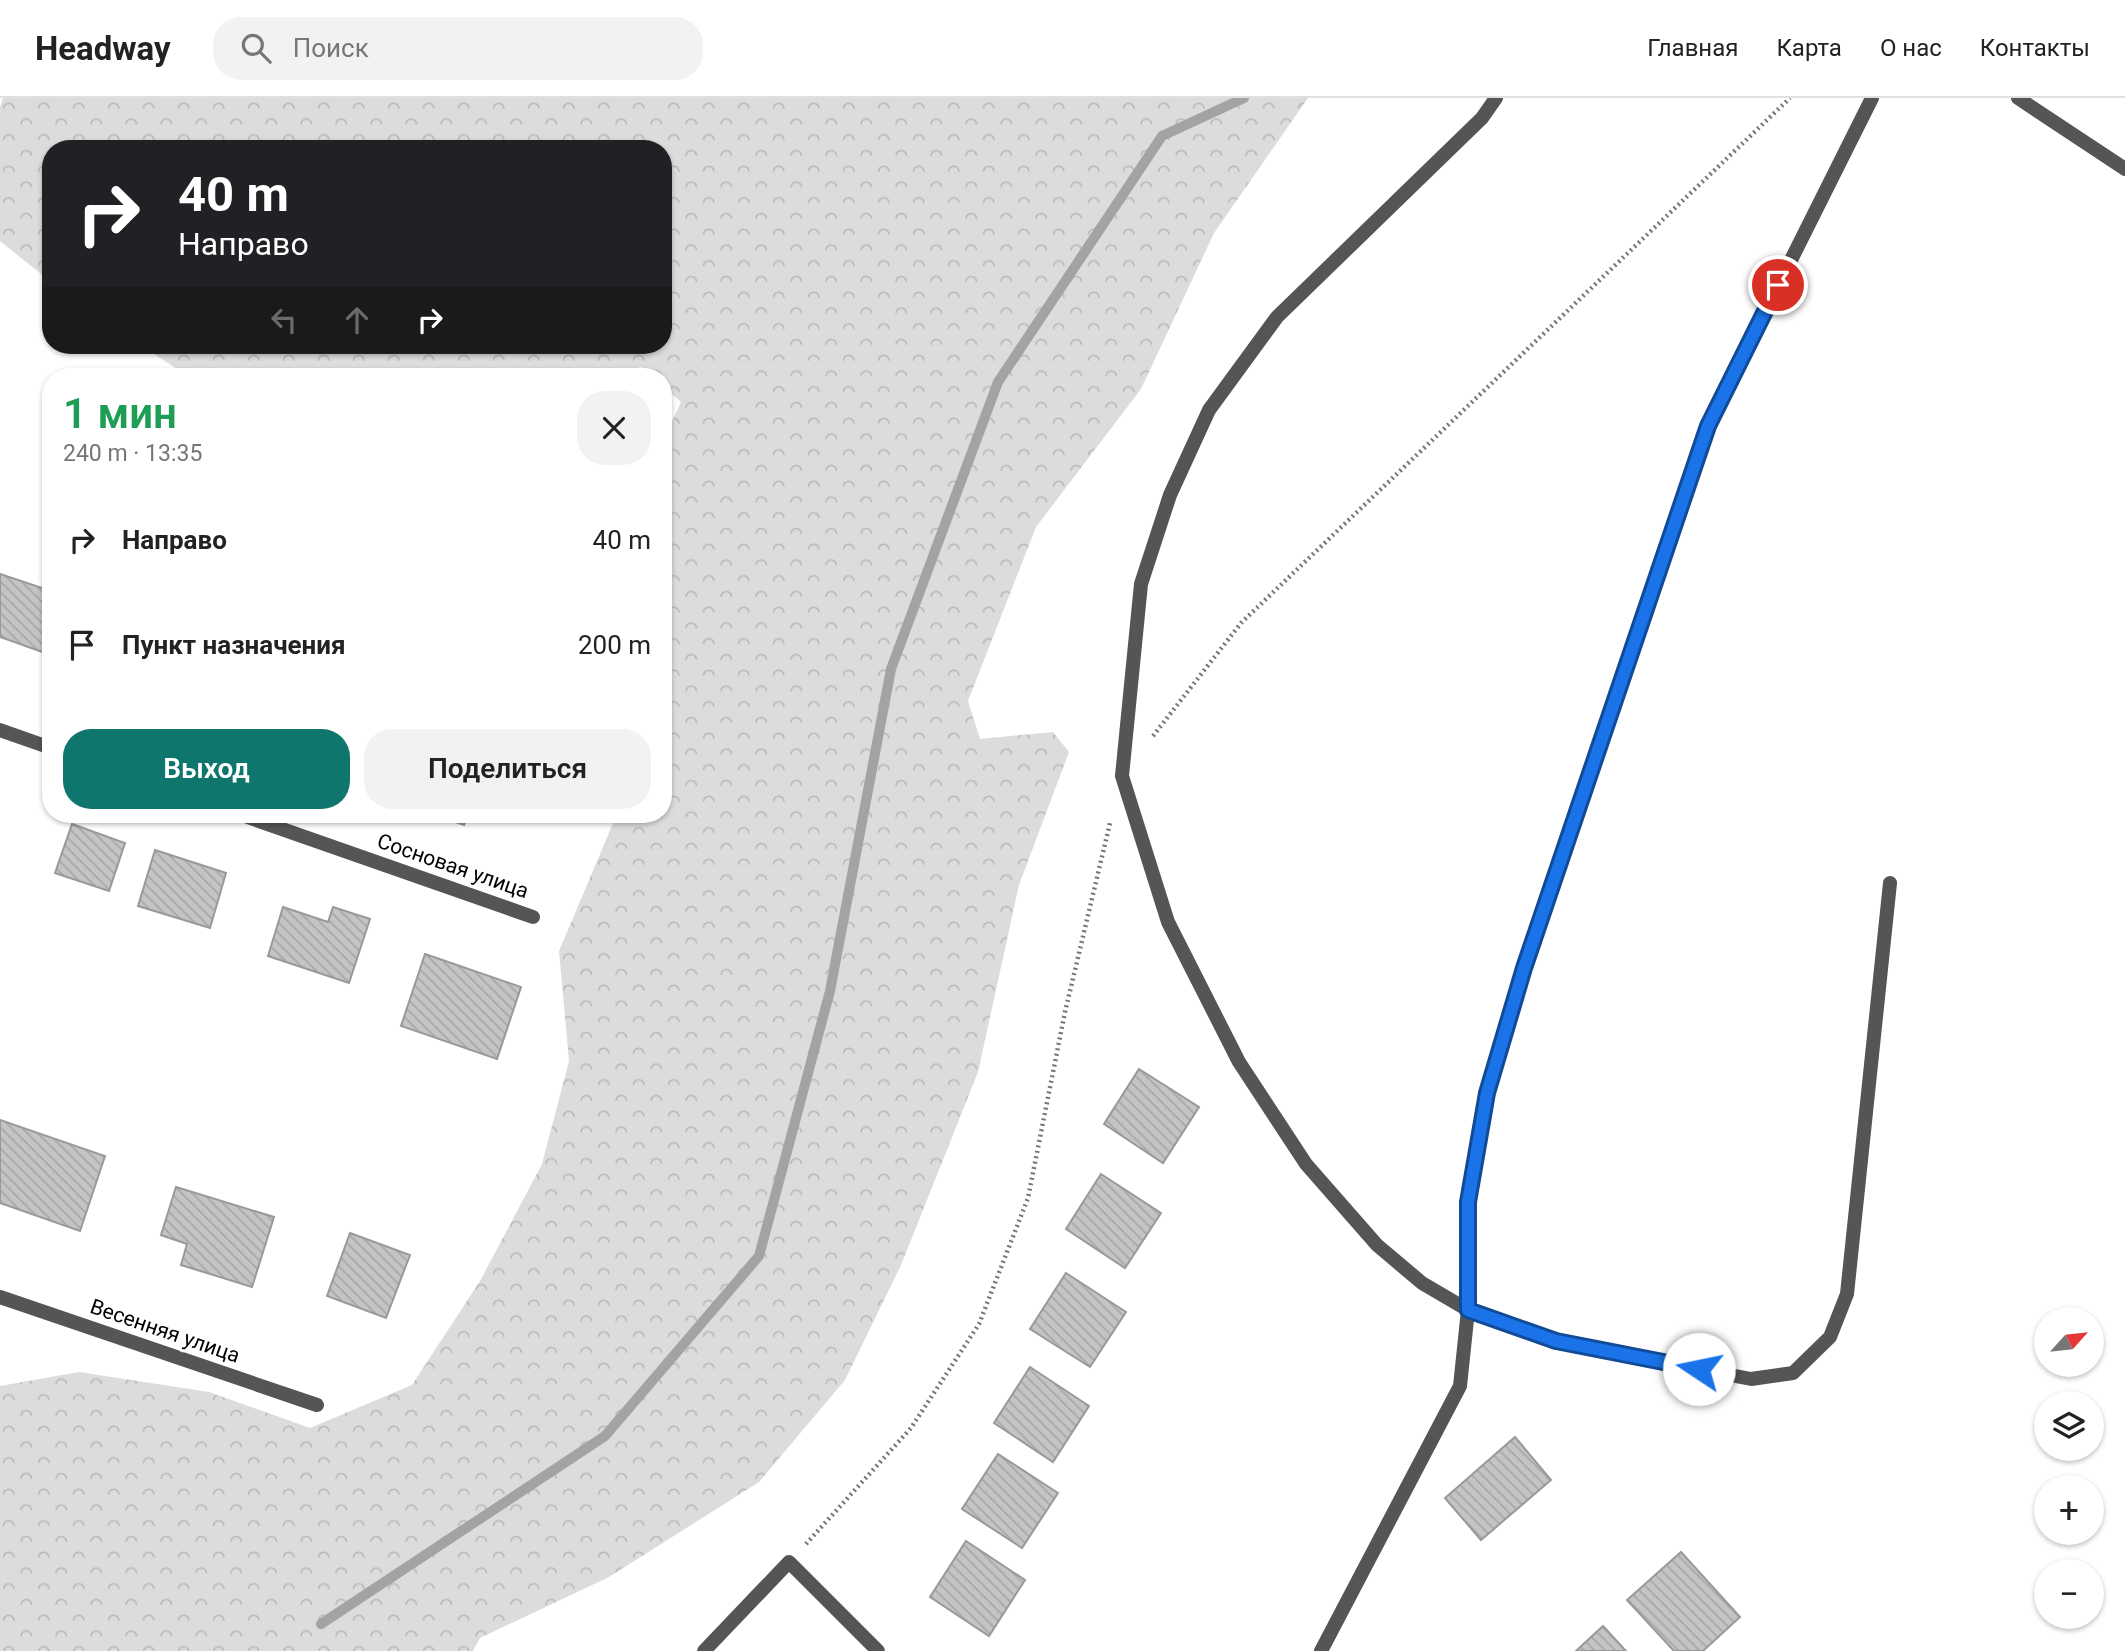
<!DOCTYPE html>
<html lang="ru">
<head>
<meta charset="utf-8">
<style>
  :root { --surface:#fff; --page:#f2f2f2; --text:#222; --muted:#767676; --line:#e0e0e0; --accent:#0f766e }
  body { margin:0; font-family:Roboto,sans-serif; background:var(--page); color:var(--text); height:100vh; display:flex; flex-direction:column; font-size:26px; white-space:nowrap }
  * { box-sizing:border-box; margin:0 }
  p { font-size:23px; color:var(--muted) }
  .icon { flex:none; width:38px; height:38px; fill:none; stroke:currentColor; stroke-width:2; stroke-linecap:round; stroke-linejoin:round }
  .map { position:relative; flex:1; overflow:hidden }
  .sheet { position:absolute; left:42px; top:270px; width:630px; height:455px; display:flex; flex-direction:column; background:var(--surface); border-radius:28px; box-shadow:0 2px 5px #0004 }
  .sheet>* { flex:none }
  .hud { position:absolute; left:42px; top:42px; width:630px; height:214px; border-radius:28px; box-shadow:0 2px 5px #0004; background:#202124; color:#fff; overflow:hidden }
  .needle { width:46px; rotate:63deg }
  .buttons { position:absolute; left:2034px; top:1209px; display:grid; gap:14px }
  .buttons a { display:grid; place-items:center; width:70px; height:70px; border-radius:50%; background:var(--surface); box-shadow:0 2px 5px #0004; font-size:35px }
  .pin { position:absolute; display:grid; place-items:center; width:60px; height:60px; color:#fff; margin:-30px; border:4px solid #fff; border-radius:50%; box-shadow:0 2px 7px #0007 }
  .me { position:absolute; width:77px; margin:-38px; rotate:281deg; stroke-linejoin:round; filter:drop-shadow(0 0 5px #0008) }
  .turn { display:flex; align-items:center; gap:24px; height:147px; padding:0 21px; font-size:32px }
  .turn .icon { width:91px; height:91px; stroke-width:2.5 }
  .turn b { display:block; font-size:49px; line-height:60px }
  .lanes { display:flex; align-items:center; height:66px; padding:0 21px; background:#0003; justify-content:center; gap:35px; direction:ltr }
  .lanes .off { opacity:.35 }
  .round { display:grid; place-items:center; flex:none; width:74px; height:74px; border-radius:28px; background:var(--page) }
  .overview { display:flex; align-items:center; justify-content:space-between; height:119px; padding:0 21px }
  h1 { font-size:42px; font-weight:600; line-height:52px; color:#1e9e55 }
  .button { display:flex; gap:14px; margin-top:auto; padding:14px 21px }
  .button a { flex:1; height:80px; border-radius:28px; background:var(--accent); color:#fff; font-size:28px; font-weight:600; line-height:80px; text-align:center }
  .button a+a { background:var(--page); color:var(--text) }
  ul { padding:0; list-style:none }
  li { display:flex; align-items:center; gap:21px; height:105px; padding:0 21px }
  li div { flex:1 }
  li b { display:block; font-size:26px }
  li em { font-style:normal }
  header { display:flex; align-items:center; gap:42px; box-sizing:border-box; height:98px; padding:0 35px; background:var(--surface); border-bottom:2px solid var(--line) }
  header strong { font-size:33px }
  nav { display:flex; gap:38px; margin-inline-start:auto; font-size:24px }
  .search { width:490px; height:63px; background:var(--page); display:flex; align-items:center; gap:18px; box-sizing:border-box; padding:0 24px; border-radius:28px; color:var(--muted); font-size:26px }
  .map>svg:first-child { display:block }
</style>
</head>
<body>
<header>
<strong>Headway</strong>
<div class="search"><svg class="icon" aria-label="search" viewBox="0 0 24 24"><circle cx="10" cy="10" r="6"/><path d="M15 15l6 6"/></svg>Поиск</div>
<nav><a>Главная</a><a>Карта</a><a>О нас</a><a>Контакты</a></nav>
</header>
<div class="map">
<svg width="2125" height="1553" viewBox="0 0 2125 1553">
  <defs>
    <pattern id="forest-crowns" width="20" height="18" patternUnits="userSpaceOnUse" patternTransform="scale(1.75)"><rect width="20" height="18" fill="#dcdcdc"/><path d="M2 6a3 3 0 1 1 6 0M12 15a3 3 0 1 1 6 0" fill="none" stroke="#bbb"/></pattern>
    <pattern id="building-back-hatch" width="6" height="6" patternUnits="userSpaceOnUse" patternTransform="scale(1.75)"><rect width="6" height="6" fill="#c4c4c4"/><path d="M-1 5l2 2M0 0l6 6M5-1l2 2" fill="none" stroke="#a7a7a7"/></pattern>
  </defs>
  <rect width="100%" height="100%" fill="#fff"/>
  <!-- forest -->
  <path fill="url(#forest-crowns)" d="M3,0H1308L1214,135L1141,291L1036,429L968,603L980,641L1053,634L1069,654L1019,787L978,974L901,1167L845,1282L759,1384L609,1479L480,1540L473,1553H0V1288L79,1274L209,1294L310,1330L412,1287L480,1183L542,1066L569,963L559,853L617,716H663V343L681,304L663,288V278H652L642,269L596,278H188L140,247H663V51H51V184L0,143V9Z"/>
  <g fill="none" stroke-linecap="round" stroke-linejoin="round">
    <!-- stream -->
    <path stroke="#a3a3a3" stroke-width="10" d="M321,1526L605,1338L759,1158L830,893L891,571L998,284L1162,38L1244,0"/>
  </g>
  <!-- building -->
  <g fill="url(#building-back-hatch)" stroke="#999" stroke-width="2">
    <path d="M0,476L51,493V557L0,539Z"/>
    <path d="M432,716H468L464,727Z"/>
    <path d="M528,716H546L544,721Z"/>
    <path d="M72,726L125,745L109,793L55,775Z"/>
    <path d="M155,752L226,775L210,830L138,808Z"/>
    <path d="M283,809L328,824L333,809L370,821L349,885L268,858Z"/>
    <path d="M425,856L521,889L497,961L401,928Z"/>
    <path d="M1139,971L1199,1009L1163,1065L1104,1026Z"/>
    <path d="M0,1022L105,1058L80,1133L0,1105Z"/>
    <path d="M1101,1076L1161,1115L1125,1170L1066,1131Z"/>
    <path d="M176,1089L274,1119L252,1189L181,1167L187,1146L161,1137Z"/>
    <path d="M350,1135L410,1157L386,1220L327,1198Z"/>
    <path d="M1066,1175L1126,1214L1090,1269L1030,1231Z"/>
    <path d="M1030,1269L1089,1308L1053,1364L994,1325Z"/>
    <path d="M1515,1339L1551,1382L1481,1442L1445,1400Z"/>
    <path d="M998,1356L1058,1395L1022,1450L962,1411Z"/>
    <path d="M966,1443L1025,1482L989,1538L930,1499Z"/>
    <path d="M1681,1454L1740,1519L1703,1553H1674L1627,1502Z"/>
    <path d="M1603,1528L1626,1553H1576Z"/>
  </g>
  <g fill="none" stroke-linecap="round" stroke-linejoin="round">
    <!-- path -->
    <g stroke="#777" stroke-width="4.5" stroke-dasharray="2 3.5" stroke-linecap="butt">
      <path d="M1153,638L1241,525L1790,0"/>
      <path d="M806,1446L911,1330L979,1226L1028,1100L1065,914L1110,725"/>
    </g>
    <!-- lane -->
    <path stroke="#555" stroke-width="14" d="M1621,1256L1751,1281L1793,1275L1830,1239L1847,1196L1890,785"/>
    <!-- street -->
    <g stroke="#555" stroke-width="14">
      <path d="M1496,0L1482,20L1277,219L1209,312L1170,397L1141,486L1122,678L1168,824L1239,964L1306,1066L1377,1147L1422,1185L1468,1212L1556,1243L1621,1256"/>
      <path d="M2018,0L2125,71"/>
      <path d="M0,632L51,650"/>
      <path d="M239,716L533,819"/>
      <path d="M0,1199L317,1307"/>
      <path d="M704,1553L789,1464L878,1553"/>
      <path d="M1321,1553L1460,1288L1468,1212V1104L1487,995L1524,870L1708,328L1872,0"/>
    </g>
  </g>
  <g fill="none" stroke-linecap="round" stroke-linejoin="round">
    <defs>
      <path id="route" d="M1699,1271L1556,1243L1468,1212V1104L1487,995L1524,870L1708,328L1778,187"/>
    </defs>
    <!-- route casing -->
    <use href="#route" stroke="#114b97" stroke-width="18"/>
    <!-- route -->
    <use href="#route" stroke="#1a73e8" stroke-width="12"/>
  </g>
  <g text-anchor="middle" stroke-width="6" stroke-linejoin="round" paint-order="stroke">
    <!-- street labels -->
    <g font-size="21" fill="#000" stroke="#fff">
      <text transform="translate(453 768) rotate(19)" y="7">Сосновая улица</text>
      <text transform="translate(165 1233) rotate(19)" y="7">Весенняя улица</text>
    </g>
  </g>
</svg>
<div class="buttons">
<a><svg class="needle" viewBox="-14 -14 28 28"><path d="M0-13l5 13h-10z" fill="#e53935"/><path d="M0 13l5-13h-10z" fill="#767676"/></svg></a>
<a><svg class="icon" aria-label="layers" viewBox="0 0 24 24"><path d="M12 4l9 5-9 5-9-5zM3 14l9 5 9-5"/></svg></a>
<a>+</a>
<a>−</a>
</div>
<div class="pin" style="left:1778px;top:187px;background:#d93025"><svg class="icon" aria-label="arrive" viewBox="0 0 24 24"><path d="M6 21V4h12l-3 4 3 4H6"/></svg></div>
<svg class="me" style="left:1699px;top:1271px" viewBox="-20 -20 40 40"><circle r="19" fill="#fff"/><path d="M0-13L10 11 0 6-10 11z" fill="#1a73e8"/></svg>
<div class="hud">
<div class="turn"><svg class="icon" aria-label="right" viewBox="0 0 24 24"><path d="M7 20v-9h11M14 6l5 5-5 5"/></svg><div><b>40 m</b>Направо</div></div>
<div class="lanes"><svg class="icon off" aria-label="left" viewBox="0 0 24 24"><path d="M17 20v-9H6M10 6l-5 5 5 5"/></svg><svg class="icon off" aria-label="ahead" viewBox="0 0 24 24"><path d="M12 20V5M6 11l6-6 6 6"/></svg><svg class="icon" aria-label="right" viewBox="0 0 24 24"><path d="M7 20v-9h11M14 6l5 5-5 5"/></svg></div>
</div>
<section class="sheet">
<div class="overview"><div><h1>1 мин</h1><p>240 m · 13:35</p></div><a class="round"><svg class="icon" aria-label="close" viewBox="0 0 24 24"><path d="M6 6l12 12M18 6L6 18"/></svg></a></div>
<ul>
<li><svg class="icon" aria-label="right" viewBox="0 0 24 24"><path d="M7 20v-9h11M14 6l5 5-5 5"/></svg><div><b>Направо</b></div><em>40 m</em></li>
<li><svg class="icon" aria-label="arrive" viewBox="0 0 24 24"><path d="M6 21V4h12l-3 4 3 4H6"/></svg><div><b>Пункт назначения</b></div><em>200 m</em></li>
</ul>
<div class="button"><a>Выход</a><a>Поделиться</a></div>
</section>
</div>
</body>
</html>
